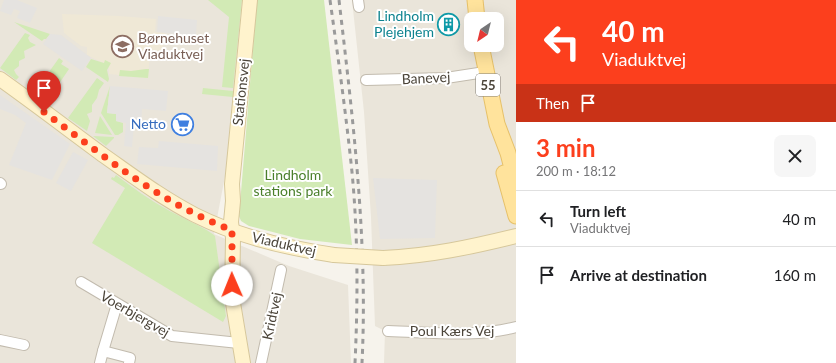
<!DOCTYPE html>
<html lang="en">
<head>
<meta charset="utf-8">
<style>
  :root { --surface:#fff; --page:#f6f6f6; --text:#202124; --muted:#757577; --line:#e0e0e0; --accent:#fc3f1d }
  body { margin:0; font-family:Lato,sans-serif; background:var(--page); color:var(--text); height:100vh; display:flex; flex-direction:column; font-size:15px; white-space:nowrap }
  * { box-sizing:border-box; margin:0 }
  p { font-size:13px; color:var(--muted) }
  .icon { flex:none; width:22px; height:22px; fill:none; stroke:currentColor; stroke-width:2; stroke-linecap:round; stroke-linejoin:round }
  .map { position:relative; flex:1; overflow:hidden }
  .panel { display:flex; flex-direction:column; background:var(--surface); width:320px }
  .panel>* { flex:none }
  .hud { background:#fc3f1d; color:#fff; overflow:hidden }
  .needle { width:26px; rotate:215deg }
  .fabs { position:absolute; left:464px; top:12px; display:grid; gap:8px }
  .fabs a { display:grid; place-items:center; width:40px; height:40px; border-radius:8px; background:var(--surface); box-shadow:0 4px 16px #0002; font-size:20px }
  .pin { position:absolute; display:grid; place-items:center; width:34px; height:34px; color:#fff; margin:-41px -17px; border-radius:50% 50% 50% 0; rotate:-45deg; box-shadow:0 0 4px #0007 }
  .pin .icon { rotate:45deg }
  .me { position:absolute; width:44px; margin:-22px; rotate:359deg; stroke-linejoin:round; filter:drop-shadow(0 0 3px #0008) }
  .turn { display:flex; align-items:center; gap:14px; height:84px; padding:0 20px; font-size:18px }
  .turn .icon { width:52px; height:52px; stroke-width:2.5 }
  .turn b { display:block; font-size:28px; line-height:34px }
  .then { display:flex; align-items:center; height:38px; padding:0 20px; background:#0003; gap:8px; font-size:15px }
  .round { display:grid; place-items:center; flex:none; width:42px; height:42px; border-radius:8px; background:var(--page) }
  .overview { display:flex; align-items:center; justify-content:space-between; height:68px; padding:0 20px }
  h1 { font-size:24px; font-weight:700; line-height:30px; color:var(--accent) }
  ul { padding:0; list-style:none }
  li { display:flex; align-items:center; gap:12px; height:56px; padding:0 20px; border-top:1px solid var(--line) }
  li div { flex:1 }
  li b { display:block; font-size:15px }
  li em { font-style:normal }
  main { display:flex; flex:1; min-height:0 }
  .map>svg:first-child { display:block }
</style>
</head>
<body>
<main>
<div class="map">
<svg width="516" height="363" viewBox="0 0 516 363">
  <rect width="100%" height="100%" fill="#f6f3ec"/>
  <!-- residential -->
  <g fill="#eae5da" fill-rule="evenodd">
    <path d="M0,0H242L226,171L214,234L289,266L348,285L351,363H0Z"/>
    <path d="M352,0H516V363H384L385,331L375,326L371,217L364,112ZM471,19H497V45H471Z"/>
  </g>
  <!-- education -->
  <path fill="#efe8d6" d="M62,14L119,16L156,19L155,32L165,33L164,35L162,55L150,54L148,78L109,74V66L87,55V47L81,46L64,33Z"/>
  <!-- green -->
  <g fill="#d2eab5">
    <path d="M208,0H242L233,88L222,87L229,17Z"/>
    <path d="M257,0H324L352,245L300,239L249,226L241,221L239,216Z"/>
    <path d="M14,22L50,34L46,39H44L42,41Z"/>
    <path d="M25,33L30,35L28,38L30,42L36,45L24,51L25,58L19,61V66L14,70L16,74L19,77L16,80L0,68Z"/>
    <path d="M59,58L63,61L61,64L69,69L50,97L54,101L51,105L34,93Z"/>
    <path d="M91,59L104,63L105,60L111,63L107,70L109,79L108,82L86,67Z"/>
    <path d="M146,69H149L148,78L119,76L120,70L131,71Z"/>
    <path d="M97,78L104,83L99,90L97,98L92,105V112L87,114L90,121L87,131L68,118Z"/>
    <path d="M110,86L107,113L117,114L116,121L123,123V132L118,135H115L101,113Z"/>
    <path d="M203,88L233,91V97L202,94Z"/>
    <path d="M100,116L112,135L95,133Z"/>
    <path d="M93,136L114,137V138L106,146Z"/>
    <path d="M116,175C133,188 150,200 168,210C178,216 210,230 215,236L226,316L223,322L92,243L125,188L111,179L112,177L114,178Z"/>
  </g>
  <!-- parking -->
  <g fill="#e5e3e0">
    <path d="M4,0H17L37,8L30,23L17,18L20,11L14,9L11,15L0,11Z"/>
    <path d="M158,16L197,20L196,36L157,32Z"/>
    <path d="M50,34L61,35L91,58L82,71L43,44Z"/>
    <path d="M110,86L168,91L166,111L142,109L141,124H134L132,147L124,146L126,123L116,121V114L107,113Z"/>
    <path d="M0,95L70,144L52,180L9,165L26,123L15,115L0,109Z"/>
    <path d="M159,141L218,146L217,171L137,164L139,147L158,148Z"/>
    <path d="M73,152L88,160L71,191L56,183Z"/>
    <path d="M373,178L437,180L435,238L380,239Z"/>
  </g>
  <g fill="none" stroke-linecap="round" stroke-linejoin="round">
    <defs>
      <g id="street">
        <path d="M358,0L359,7"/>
        <path d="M366,80L446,78L485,72"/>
        <path d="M0,183L1,184"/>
        <path d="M81,282L172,336L239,343"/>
        <path d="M388,331C429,332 476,338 516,327"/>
        <path d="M0,340L24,345"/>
        <path d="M103,351L117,304"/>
        <path d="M100,363L103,351L130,358L129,363"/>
        <path d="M261,363L281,270"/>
      </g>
      <g id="secondary">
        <path d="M0,79C35,104 69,130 103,155C133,176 162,198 195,215C239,237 286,248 334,255"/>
        <path d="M383,258C430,256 471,247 516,236"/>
        <path d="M231,291L243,363"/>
        <path d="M232,299L233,238L231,222L233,201L232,184L250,0"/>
      </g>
      <g id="primary">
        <path d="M475,0L477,19"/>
        <path d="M481,45L497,124L508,153L516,184"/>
        <path d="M504,173L516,216"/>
      </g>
    </defs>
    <!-- street casing -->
    <use href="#street" stroke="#c2bbae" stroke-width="12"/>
    <!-- secondary casing -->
    <use href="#secondary" stroke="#d6c79b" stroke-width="16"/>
    <!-- primary casing -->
    <use href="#primary" stroke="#e6c16a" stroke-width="17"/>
    <!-- street -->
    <use href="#street" stroke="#fff" stroke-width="10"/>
    <!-- secondary -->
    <use href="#secondary" stroke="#fff3cd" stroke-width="14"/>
    <!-- primary -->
    <use href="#primary" stroke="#ffe39c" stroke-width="15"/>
    <!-- rail -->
    <g stroke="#9a9a9a" stroke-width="3" stroke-dasharray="5 5" stroke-linecap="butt">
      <path d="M330,0C338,57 346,114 352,172C358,235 358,299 355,363"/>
      <path d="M339,0C353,120 368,241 362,363"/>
    </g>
    <defs>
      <path id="secondary-bridge" d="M334,255L383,258"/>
    </defs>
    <!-- secondary-bridge casing -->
    <use href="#secondary-bridge" stroke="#d6c79b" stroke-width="16" stroke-linecap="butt"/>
    <!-- secondary-bridge -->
    <use href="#secondary-bridge" stroke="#fff3cd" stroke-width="14"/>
  </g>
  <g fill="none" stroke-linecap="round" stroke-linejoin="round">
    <!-- route -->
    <path stroke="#fc3f1d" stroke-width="7" stroke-dasharray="0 12.6" d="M44,112C104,156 162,204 232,230V285"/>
  </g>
  <!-- icons -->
  <defs>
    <symbol id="building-ring" viewBox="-11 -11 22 22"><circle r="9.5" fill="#fff" stroke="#0f9aa8" stroke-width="1.5"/><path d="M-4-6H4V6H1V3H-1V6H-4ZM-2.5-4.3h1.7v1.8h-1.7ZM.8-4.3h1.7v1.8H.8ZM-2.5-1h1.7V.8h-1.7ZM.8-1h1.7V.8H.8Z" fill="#0f9aa8"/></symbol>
    <symbol id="school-ring" viewBox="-11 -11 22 22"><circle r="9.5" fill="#fff" stroke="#8d6e63" stroke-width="1.5"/><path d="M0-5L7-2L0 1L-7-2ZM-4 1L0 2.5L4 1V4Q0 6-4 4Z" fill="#8d6e63"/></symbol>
    <symbol id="supermarket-ring" viewBox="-11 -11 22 22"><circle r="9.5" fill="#fff" stroke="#3f7fe0" stroke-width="1.5"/><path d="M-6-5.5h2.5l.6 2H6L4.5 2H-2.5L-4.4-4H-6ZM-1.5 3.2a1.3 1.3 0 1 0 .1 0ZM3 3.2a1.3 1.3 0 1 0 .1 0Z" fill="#3f7fe0"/></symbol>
  </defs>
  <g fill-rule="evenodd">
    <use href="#building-ring" x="436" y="12" width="25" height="25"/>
    <use href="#school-ring" x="110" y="34" width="25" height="25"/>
    <use href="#supermarket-ring" x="170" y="112" width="25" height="25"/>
  </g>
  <g text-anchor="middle" stroke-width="4" stroke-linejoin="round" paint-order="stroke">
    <!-- shield labels -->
    <rect fill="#fff" stroke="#817c74" stroke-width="1" x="476" y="74" width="24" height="22" rx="3"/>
    <g font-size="13" font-weight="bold" fill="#4b4439">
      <text x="488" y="90">55</text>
    </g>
    <!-- culture labels -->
    <g font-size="14" fill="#0d838f" stroke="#fff" text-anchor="end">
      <text x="434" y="21">Lindholm<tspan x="434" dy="16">Plejehjem</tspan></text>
    </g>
    <!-- education labels -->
    <g font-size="14" fill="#785e54" stroke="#fff" text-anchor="start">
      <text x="138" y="43">Børnehuset<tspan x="138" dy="16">Viaduktvej</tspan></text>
    </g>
    <!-- street labels -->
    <g font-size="14" fill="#4b4439" stroke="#fff">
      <text transform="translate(426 78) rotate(-3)" y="5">Banevej</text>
      <text transform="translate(241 92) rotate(-84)" y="5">Stationsvej</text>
      <text transform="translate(284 244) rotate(13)" y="5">Viaduktvej</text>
      <text transform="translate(135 314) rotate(30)" y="5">Voerbjergvej</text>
      <text transform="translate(272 316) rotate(-78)" y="5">Kridtvej</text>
      <text x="452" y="336">Poul Kærs Vej</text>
    </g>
    <!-- shop labels -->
    <g font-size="14" fill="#366cbe" stroke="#fff" text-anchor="end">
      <text x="166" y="129">Netto</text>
    </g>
    <!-- park labels -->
    <g font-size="14" fill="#4a7f2a" stroke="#fff">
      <text x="293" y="180">Lindholm<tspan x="293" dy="16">stations park</tspan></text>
    </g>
  </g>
</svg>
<div class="fabs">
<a><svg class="needle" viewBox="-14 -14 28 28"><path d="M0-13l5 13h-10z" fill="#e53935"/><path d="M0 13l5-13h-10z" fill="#757577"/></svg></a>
</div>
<div class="pin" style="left:44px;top:112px;background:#d93025"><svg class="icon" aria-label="arrive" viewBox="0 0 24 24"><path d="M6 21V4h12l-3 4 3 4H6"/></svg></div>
<svg class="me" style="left:232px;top:285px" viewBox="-20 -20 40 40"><circle r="19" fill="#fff"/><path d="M0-13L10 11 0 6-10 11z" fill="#fc3f1d"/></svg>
</div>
<section class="panel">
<div class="hud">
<div class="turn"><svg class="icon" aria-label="left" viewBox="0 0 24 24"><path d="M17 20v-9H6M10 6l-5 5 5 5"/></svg><div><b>40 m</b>Viaduktvej</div></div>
<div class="then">Then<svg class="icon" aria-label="arrive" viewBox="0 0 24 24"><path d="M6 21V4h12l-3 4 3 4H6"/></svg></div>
</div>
<div class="overview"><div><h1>3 min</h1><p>200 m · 18:12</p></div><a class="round"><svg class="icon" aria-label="close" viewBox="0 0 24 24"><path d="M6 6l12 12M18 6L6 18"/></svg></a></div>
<ul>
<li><svg class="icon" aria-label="left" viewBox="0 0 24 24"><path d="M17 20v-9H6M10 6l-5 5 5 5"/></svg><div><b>Turn left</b><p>Viaduktvej</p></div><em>40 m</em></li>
<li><svg class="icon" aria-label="arrive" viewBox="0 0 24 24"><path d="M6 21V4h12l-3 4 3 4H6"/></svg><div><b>Arrive at destination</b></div><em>160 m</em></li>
</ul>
</section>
</main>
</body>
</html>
